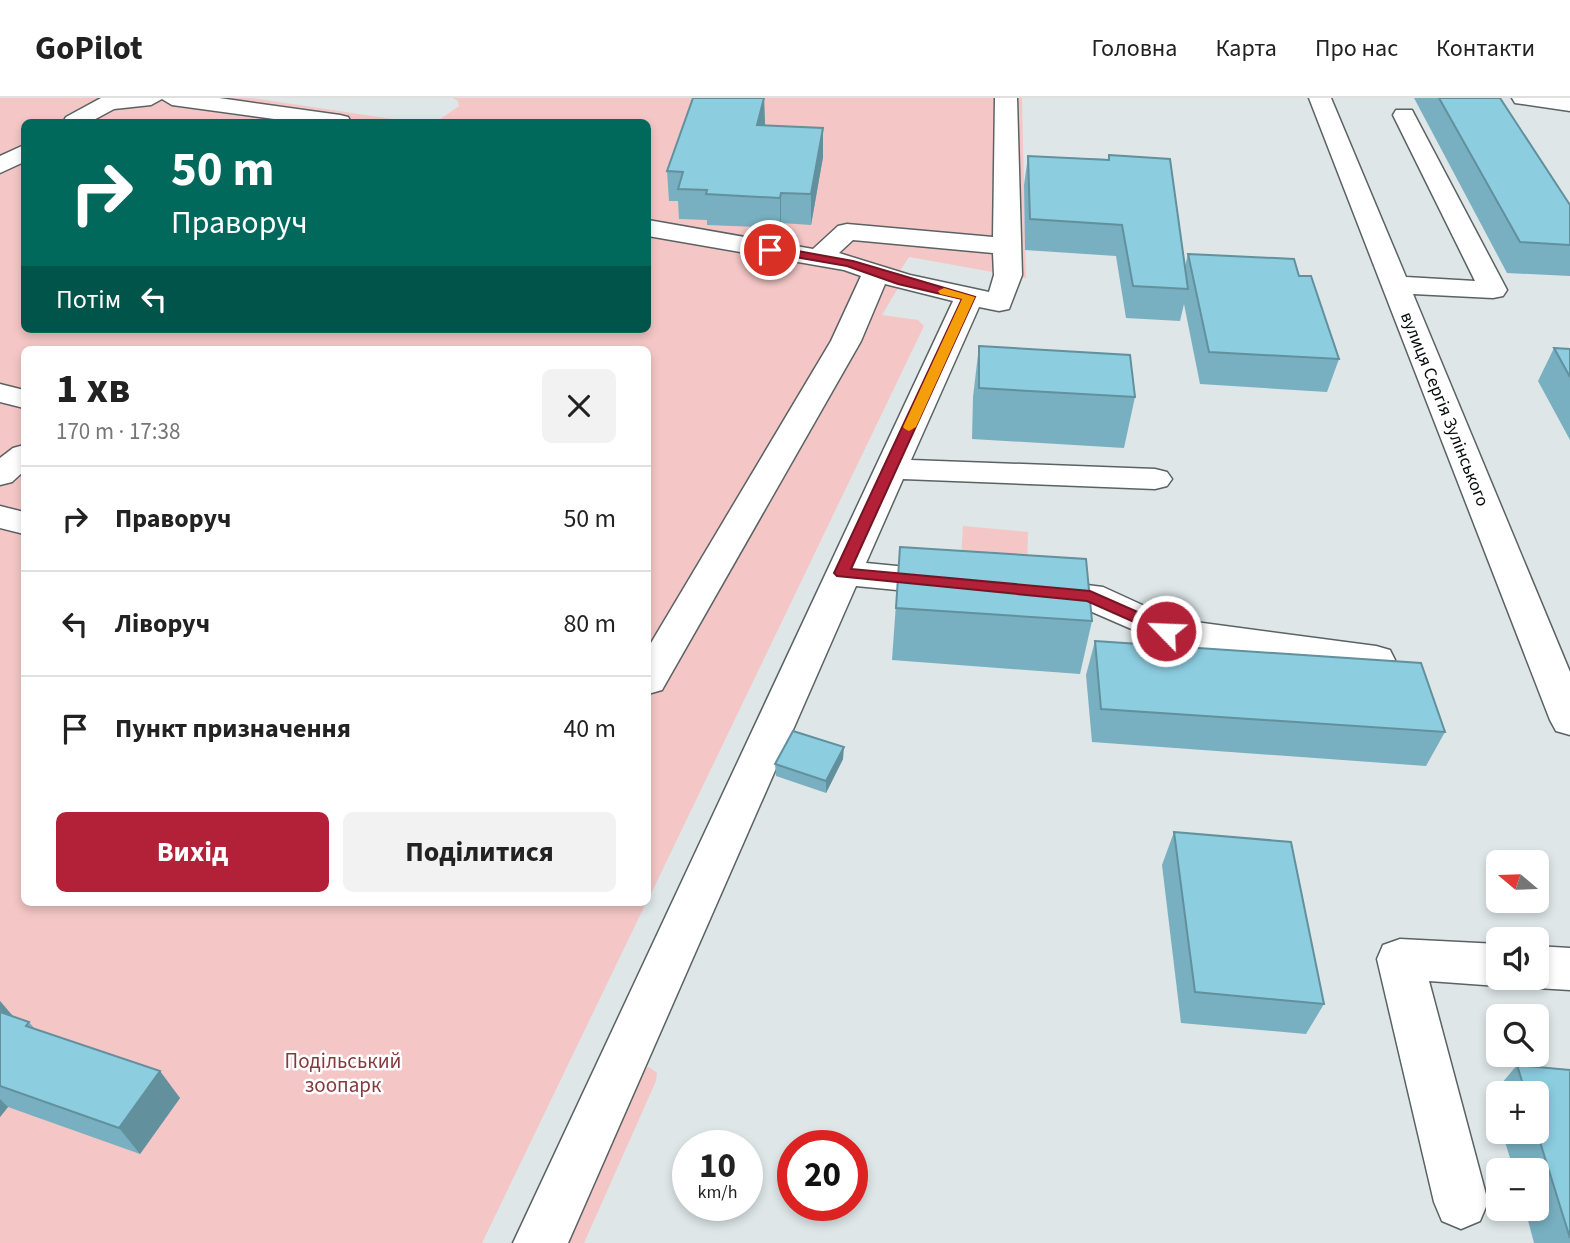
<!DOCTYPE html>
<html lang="uk">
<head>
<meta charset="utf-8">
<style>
  :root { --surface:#fff; --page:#f2f2f2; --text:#222; --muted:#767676; --line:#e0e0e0; --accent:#b32138 }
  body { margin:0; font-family:"Source Sans 3",sans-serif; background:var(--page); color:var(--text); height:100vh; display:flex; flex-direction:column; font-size:26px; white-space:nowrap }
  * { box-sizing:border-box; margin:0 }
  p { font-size:23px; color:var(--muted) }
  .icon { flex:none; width:38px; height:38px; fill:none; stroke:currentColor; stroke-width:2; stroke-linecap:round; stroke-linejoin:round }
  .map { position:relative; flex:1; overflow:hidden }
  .drawer { position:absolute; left:21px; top:248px; width:630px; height:560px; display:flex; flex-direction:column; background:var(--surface); border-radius:10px; box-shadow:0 4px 10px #0003 }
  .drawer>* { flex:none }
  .guide { position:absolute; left:21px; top:21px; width:630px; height:214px; border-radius:10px; box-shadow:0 4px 10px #0003; background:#00695c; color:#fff; overflow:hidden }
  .needle { width:46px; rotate:289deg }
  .fabs { position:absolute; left:1486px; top:752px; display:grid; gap:14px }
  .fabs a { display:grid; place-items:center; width:63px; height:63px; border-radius:10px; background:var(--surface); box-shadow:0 4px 10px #0003; font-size:35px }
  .speed { position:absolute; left:672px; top:1032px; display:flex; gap:14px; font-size:35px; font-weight:700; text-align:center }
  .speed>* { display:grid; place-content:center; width:91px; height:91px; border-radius:50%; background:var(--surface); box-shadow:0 4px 10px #0003; line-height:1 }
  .speed small { font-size:18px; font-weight:400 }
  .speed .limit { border:10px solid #d22; background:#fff; color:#111 }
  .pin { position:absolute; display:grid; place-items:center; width:60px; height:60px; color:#fff; margin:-30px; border:4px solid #fff; border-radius:50%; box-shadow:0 2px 7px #0007 }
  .me { position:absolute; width:77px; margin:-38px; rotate:294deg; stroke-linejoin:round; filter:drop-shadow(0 0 5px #0008) }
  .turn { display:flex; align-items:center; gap:24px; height:147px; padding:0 35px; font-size:32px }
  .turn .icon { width:91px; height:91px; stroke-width:2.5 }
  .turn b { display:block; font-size:49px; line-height:60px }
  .then { display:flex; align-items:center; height:66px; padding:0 35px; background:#0003; gap:14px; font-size:26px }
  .round { display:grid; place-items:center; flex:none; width:74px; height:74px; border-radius:10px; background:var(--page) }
  .head { display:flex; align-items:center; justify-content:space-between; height:119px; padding:0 35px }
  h1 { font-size:42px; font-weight:700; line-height:52px }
  .button { display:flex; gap:14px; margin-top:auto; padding:14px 35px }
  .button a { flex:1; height:80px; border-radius:10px; background:var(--accent); color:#fff; font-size:28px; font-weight:700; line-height:80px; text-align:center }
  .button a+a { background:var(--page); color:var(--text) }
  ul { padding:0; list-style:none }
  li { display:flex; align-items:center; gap:21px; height:105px; padding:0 35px; border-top:2px solid var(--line) }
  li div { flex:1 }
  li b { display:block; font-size:26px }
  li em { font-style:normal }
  header { display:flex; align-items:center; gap:42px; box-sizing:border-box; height:98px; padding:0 35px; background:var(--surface); border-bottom:2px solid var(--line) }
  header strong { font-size:33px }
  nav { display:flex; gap:38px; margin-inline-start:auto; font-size:24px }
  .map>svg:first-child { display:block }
</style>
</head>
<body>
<header>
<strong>GoPilot</strong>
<nav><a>Головна</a><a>Карта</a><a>Про нас</a><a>Контакти</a></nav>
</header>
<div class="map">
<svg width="1570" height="1145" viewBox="0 0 1570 1145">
  <rect width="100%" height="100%" fill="#dee6e8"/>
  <!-- green -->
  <g fill="#f4c7c6">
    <path d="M0,0H252L412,24H24V231H648V24H436L459,8L458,3L453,0H1022L1026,180L909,159L900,173L907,175L882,217L918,222L924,228L648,802V252H24V805H646L482,1145H0Z"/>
    <path d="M963,428L1028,434L1027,468L961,462Z"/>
    <path d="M649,969L657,975L656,983L584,1145H563L641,973Z"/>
  </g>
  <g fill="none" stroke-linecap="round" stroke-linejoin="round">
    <defs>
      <g id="minor">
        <path d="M101,0H219L340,17L348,19L351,24H296L172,7L162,1L151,7L114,11L90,24H63L66,19Z"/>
        <path d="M995,0H1017L1022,177L1009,211L999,213L979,209L911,362L1155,371L1167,374L1172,381L1167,388L1155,391L903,381L866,465L948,473L961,476L966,485L961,494L948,497L856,488L568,1145H513L953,203L885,186L861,243L662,592L648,596V550L831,243L861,178L844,172L648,138V122L813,151L838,128L847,126L993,139ZM853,142L993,155L994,177L989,194L910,177L839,155Z"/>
        <path d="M1309,0H1331L1406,179L1475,183L1393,17L1396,12H1412L1507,192L1503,198L1493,200L1413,196L1570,574V637L1556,633L1550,622Z"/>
        <path d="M1512,0H1570V13L1515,5Z"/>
        <path d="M24,47V64L0,75V58Z"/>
        <path d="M0,286L24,292V310L0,304Z"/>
        <path d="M24,347V373L12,384L0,387V360L13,350Z"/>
        <path d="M0,408L24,414V436L0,430Z"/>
        <path d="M1039,481L1103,489L1173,521L1376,548L1390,552L1395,562L1390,572L1376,576L1166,546L1083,510L1026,502L1021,493L1026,484Z"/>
        <path d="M1400,841L1498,846V880H1515L1498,888L1429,883L1488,1104L1480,1123L1461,1131L1442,1123L1434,1104L1377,861L1383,847Z"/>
        <path d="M1536,848L1570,850V892L1536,890L1519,884L1518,880H1536Z"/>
      </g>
    </defs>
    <!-- minor casing -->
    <use href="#minor" stroke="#5b6264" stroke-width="3"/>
    <!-- minor -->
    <use href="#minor" fill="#fff" fill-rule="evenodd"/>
  </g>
  <!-- wall -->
  <g fill="#78b0c1">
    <path d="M764,0L765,27L823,59L811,127L781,125L780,130L707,127V122L679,121L678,103H669L667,73Z"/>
    <path d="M1414,0H1500L1570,107V178L1507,175Z"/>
    <path d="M1109,57L1185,168L1188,156L1299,178L1339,261L1327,294L1200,286L1184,206L1180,223L1126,220L1116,158L1025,152L1024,87L1028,58L1108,61Z"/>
    <path d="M979,248L1135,299L1124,350L972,341L973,299Z"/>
    <path d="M1554,250L1570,251V342L1538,283Z"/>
    <path d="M900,449L1092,523L1080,576L892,562Z"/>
    <path d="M1095,543L1445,634L1426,668L1092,644L1086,577Z"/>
    <path d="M843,661L826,695L776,678L775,666Z"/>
    <path d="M1174,734L1324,906L1306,936L1181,925L1162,767Z"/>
    <path d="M0,903L13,918L29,924L35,931L180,1000L140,1056L8,1009L0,1019Z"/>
    <path d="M1517,967L1570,972V1145H1534L1525,1111H1536V1073H1514L1502,1034H1536V996H1498V1019L1492,997Z"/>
  </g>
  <!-- shaded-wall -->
  <g fill="#62909d">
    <path d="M764,0L765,28L757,27Z"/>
    <path d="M823,30V59L811,127V96Z"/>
    <path d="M781,95V125L780,130V100Z"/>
    <path d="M844,649L843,661L826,695V683Z"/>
    <path d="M0,903L20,927L0,925Z"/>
    <path d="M160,973L180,1000L140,1056L119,1030Z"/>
    <path d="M0,1001L8,1009L0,1019Z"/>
  </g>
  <!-- building -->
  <g fill="#8ccde0" stroke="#62909d" stroke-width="2">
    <path d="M693,0H764L757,27L823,30L811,96L781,95L780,100L706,96L707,92L678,91L683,74L667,73Z"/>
    <path d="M1439,0H1500L1570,107V147L1520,144Z"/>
    <path d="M1109,57L1170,61L1188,191L1133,188L1122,127L1030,121L1028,58L1109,62Z"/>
    <path d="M1188,156L1294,161L1299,178H1311L1339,261L1209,254Z"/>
    <path d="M979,248L1130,257L1135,299L979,290Z"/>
    <path d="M1554,250L1570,251V279Z"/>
    <path d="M900,449L1086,461L1092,523L896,510Z"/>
    <path d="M1095,543L1421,565L1445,634L1101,611Z"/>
    <path d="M793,633L844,649L826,683L775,666Z"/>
    <path d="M1174,734L1291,744L1324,906L1195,894Z"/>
    <path d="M0,914L29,924L26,928L160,973L119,1030L0,988Z"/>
    <path d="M1517,967L1570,972V1140L1536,1031V996H1526Z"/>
  </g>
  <!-- route -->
  <path fill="#b32138" stroke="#741524" stroke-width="2" d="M770,148L853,163L975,199L851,471L1090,493L1172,529L1174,533L1172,536H1161L1087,503L837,478L834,475L962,201L898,186L847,168L766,154V149Z"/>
  <!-- slow -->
  <path fill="#f59e0b" d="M944,190L975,199L916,329L909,333L905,331L903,329L962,201L940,196L938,193Z"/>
  <g text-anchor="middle" stroke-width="5" stroke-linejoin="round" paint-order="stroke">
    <!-- street labels -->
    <g font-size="18" fill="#0a0c0d" stroke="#fff">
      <text transform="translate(1445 311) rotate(68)" y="6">вулиця Сергія Зулінського</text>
    </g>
    <!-- near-park labels -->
    <g font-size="21" fill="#853b3e" stroke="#fff">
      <text x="343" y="970">Подільський<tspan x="343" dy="24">зоопарк</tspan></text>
    </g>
  </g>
</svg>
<div class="fabs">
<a><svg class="needle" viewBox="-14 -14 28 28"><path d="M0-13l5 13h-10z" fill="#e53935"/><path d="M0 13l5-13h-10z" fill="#767676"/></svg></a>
<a><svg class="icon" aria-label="sound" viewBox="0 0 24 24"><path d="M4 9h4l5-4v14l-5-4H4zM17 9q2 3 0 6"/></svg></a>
<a><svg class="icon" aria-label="search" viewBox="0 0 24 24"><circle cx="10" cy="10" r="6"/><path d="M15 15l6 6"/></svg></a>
<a>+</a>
<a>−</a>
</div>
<div class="speed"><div>10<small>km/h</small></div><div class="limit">20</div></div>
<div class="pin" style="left:770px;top:152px;background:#d93025"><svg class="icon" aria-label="arrive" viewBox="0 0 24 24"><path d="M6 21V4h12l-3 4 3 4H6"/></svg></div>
<svg class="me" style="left:1166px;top:533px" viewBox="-20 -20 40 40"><circle r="17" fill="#b32138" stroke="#fff" stroke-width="3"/><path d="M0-11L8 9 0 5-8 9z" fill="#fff"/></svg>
<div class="guide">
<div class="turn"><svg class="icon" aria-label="right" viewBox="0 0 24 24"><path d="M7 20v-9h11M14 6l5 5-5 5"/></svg><div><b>50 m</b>Праворуч</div></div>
<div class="then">Потім<svg class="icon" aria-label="left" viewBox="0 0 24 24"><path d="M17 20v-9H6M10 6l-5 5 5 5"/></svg></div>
</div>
<section class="drawer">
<div class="head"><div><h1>1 хв</h1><p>170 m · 17:38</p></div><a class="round"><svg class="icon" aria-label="close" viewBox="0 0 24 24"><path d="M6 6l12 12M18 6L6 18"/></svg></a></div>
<ul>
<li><svg class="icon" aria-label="right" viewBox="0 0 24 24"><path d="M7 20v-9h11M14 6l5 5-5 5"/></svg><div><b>Праворуч</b></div><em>50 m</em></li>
<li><svg class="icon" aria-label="left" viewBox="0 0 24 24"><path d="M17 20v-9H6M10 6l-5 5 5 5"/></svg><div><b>Ліворуч</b></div><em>80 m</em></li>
<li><svg class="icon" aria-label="arrive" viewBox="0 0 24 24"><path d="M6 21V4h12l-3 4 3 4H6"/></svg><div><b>Пункт призначення</b></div><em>40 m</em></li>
</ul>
<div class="button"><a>Вихід</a><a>Поділитися</a></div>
</section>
</div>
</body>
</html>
